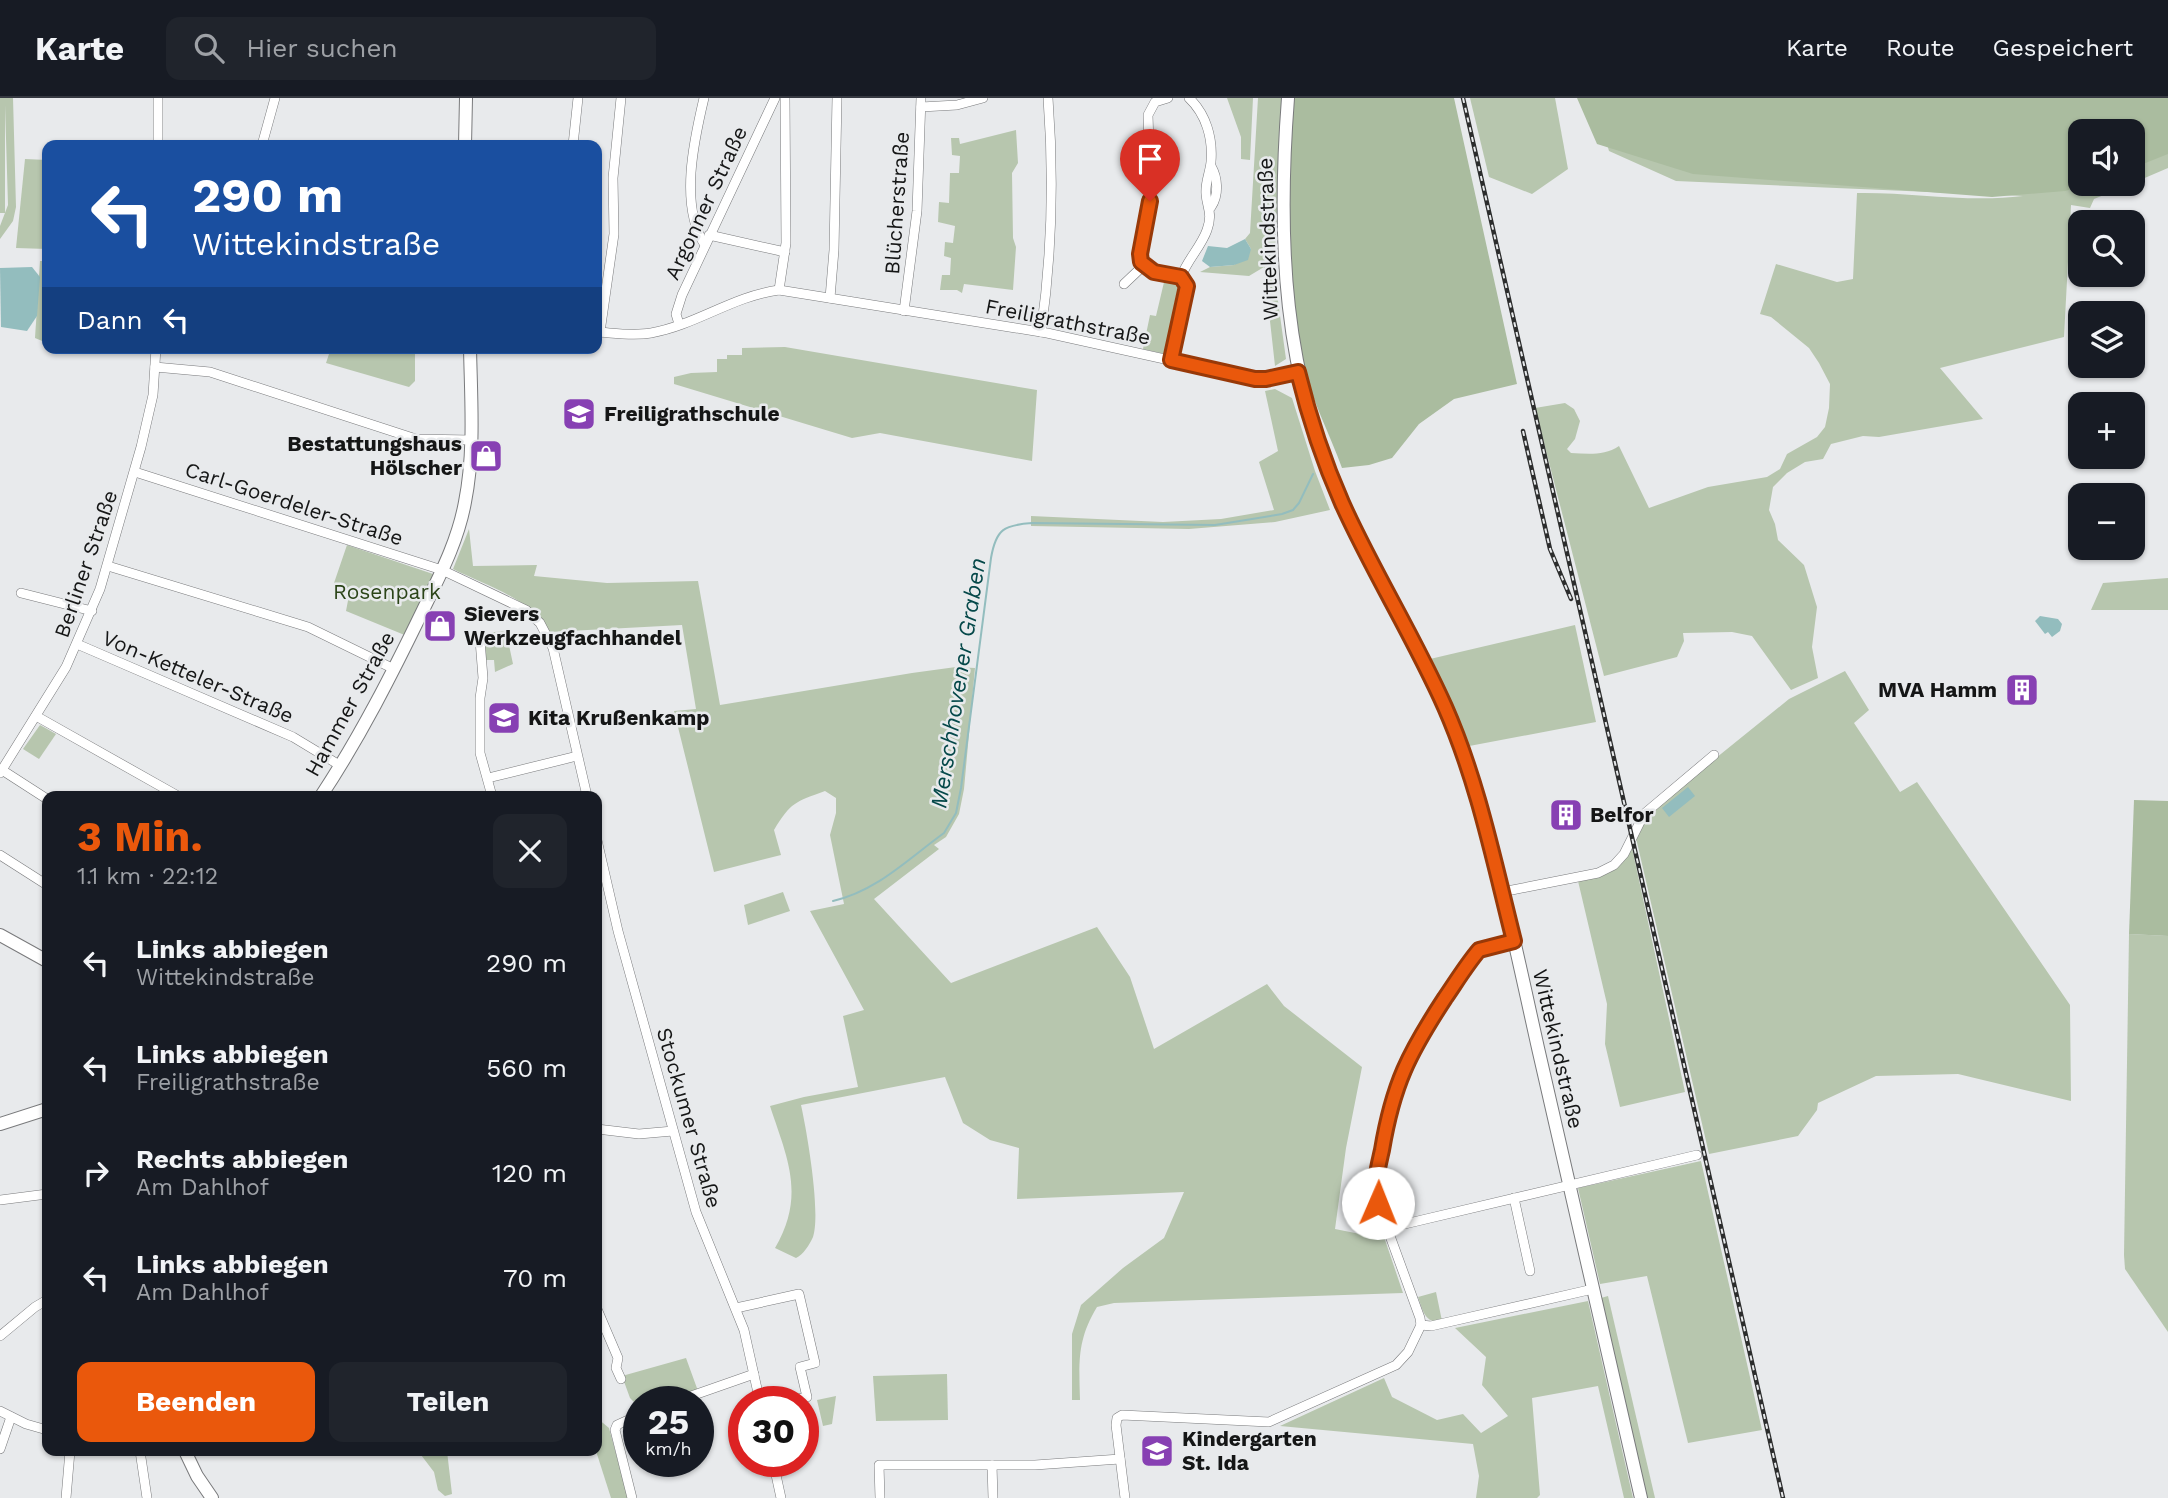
<!DOCTYPE html>
<html lang="de">
<head>
<meta charset="utf-8">
<style>
  :root { --surface:#171b24; --page:#20242c; --text:#f1f3f6; --muted:#9ea1a6; --line:#363941; --accent:#ea580c }
  body { margin:0; font-family:"Work Sans",sans-serif; background:var(--page); color:var(--text); height:100vh; display:flex; flex-direction:column; font-size:26px; white-space:nowrap }
  * { box-sizing:border-box; margin:0 }
  p { font-size:23px; color:var(--muted) }
  .icon { flex:none; width:38px; height:38px; fill:none; stroke:currentColor; stroke-width:2; stroke-linecap:round; stroke-linejoin:round }
  .map { position:relative; flex:1; overflow:hidden }
  .details { position:absolute; left:42px; top:693px; width:560px; height:665px; display:flex; flex-direction:column; background:var(--surface); border-radius:14px; box-shadow:0 2px 5px #0004 }
  .details>* { flex:none }
  .guide { position:absolute; left:42px; top:42px; width:560px; height:214px; border-radius:14px; box-shadow:0 2px 5px #0004; background:#1a4fa0; color:#fff; overflow:hidden }
  .fabs { position:absolute; left:2068px; top:21px; display:grid; gap:14px }
  .fabs a { display:grid; place-items:center; width:77px; height:77px; border-radius:14px; background:var(--surface); box-shadow:0 2px 5px #0004; font-size:35px }
  .speed { position:absolute; left:623px; top:1288px; display:flex; gap:14px; font-size:35px; font-weight:700; text-align:center }
  .speed>* { display:grid; place-content:center; width:91px; height:91px; border-radius:50%; background:var(--surface); box-shadow:0 2px 5px #0004; line-height:1 }
  .speed small { font-size:18px; font-weight:400 }
  .speed .limit { border:10px solid #d22; background:#fff; color:#111 }
  .pin { position:absolute; display:grid; place-items:center; width:60px; height:60px; color:#fff; margin:-72px -30px; border-radius:50% 50% 50% 0; rotate:-45deg; box-shadow:0 0 7px #0007 }
  .pin .icon { rotate:45deg }
  .me { position:absolute; width:77px; margin:-38px; rotate:1deg; stroke-linejoin:round; filter:drop-shadow(0 0 5px #0008) }
  .turn { display:flex; align-items:center; gap:24px; height:147px; padding:0 35px; font-size:32px }
  .turn .icon { width:91px; height:91px; stroke-width:2.5 }
  .turn b { display:block; font-size:49px; line-height:60px }
  .then { display:flex; align-items:center; height:66px; padding:0 35px; background:#0003; gap:14px; font-size:26px }
  .round { display:grid; place-items:center; flex:none; width:74px; height:74px; border-radius:14px; background:var(--page) }
  .summary { display:flex; align-items:center; justify-content:space-between; height:119px; padding:0 35px }
  h1 { font-size:42px; font-weight:700; line-height:52px; color:var(--accent) }
  .action { display:flex; gap:14px; margin-top:auto; padding:14px 35px }
  .action a { flex:1; height:80px; border-radius:14px; background:var(--accent); color:#fff; font-size:28px; font-weight:700; line-height:80px; text-align:center }
  .action a+a { background:var(--page); color:var(--text) }
  ul { padding:0; list-style:none }
  li { display:flex; align-items:center; gap:21px; height:105px; padding:0 35px }
  li div { flex:1 }
  li b { display:block; font-size:26px }
  li em { font-style:normal }
  header { display:flex; align-items:center; gap:42px; box-sizing:border-box; height:98px; padding:0 35px; background:var(--surface); border-bottom:2px solid var(--line) }
  header strong { font-size:33px }
  nav { display:flex; gap:38px; margin-inline-start:auto; font-size:24px }
  .search { width:490px; height:63px; background:var(--page); display:flex; align-items:center; gap:18px; box-sizing:border-box; padding:0 24px; border-radius:14px; color:var(--muted); font-size:26px }
  .map>svg:first-child { display:block }
</style>
</head>
<body>
<header>
<strong>Karte</strong>
<div class="search"><svg class="icon" aria-label="search" viewBox="0 0 24 24"><circle cx="10" cy="10" r="6"/><path d="M15 15l6 6"/></svg>Hier suchen</div>
<nav><a>Karte</a><a>Route</a><a>Gespeichert</a></nav>
</header>
<div class="map">
<svg width="2168" height="1400" viewBox="0 0 2168 1400">
  <rect width="100%" height="100%" fill="#e8eaec"/>
  <!-- green -->
  <g fill="#b7c6ae">
    <path d="M0,0H13L16,109L13,123L0,141V128L8,107L5,7V115H0Z"/>
    <path d="M1227,0H1253L1250,62L1241,61V39Z"/>
    <path d="M1258,0H1283L1274,174L1286,261L1275,268L1264,169L1249,178L1200,174L1210,169L1234,167L1251,151L1245,141L1250,135Z"/>
    <path d="M1470,0H1555L1568,71L1532,96L1489,79Z"/>
    <path d="M2168,0V70L2133,85V33H2081V86H2131L2094,101L2090,110L2071,107L2064,239L1940,270L1983,321L1879,339L1863,338L1831,346L1823,361L1805,364L1787,375L1773,389L1769,412L1775,426L1778,442L1804,467L1817,509L1812,549L1818,580L1791,592L1752,538L1732,534L1683,535L1684,543L1677,559L1604,578L1535,310L1565,305L1574,311L1580,323L1575,341L1567,351L1571,355C1588,356 1604,358 1619,348L1649,410L1708,389L1767,379L1780,371L1787,356L1817,339L1825,329L1829,310L1830,286L1819,265L1809,250L1771,219L1760,216L1776,166L1837,184L1853,181L1857,95C1912,94 1967,105 2023,98L1676,83L1609,53L1597,12Z"/>
    <path d="M1016,32L1018,65L1012,75L1013,140L1016,149L1013,192L964,186L962,195L957,192H940L942,177H950L951,160L944,158L945,144L953,145L955,128L938,124L939,104L949,105L950,75H959L960,58L952,57L951,40H959L960,46Z"/>
    <path d="M25,61L47,62V151L16,150Z"/>
    <path d="M40,163H47V245L35,240Z"/>
    <path d="M1165,180L1180,185L1182,188V196L1177,195L1176,198L1172,219L1177,220L1169,252L1165,256L1143,251L1150,217L1156,218Z"/>
    <path d="M785,249L1037,292L1032,363L880,335L852,340L674,286V279L691,275L717,274V261H727V257H742V250Z"/>
    <path d="M331,250H415V283L409,289L326,265Z"/>
    <path d="M1275,291L1292,300L1315,373L1330,412L1275,424L1189,431L1031,428V418L1163,424L1221,421L1274,412L1259,364L1278,353L1265,293Z"/>
    <path d="M469,431L473,468L537,467L534,478L607,485L698,483L720,607L912,575L956,569L975,570L964,691L959,716L946,739L934,747L939,751L874,801L951,885L1097,829L1130,879L1154,951L1267,886L1284,908L1362,969L1346,1050L1335,1131L1370,1138L1381,1130L1403,1195L1114,1205L1097,1209C1077,1242 1079,1264 1080,1302H1072V1236L1081,1207L1123,1170L1164,1140L1184,1094L1017,1101L1019,1050L990,1042L963,1025L945,979L801,1007C807,1034 821,1115 813,1139C810,1146 803,1157 796,1160L775,1150C806,1097 787,1060 770,1008L804,999L858,989L843,918L864,912L810,813L844,806L830,737L836,715V700L825,693C795,704 791,704 774,732L781,757L714,774L674,613L696,611L682,527L550,534C532,501 485,487 453,471Z"/>
    <path d="M347,447L436,477L407,538L346,513L350,492L334,485Z"/>
    <path d="M2168,480V512H2091L2103,485Z"/>
    <path d="M1575,527L1596,624L1464,649L1430,561Z"/>
    <path d="M506,533L513,566L495,574L494,562H483V535Z"/>
    <path d="M1845,573L1869,612L1854,625L1900,694L1917,684L2070,907L2071,1003L1958,976L1876,978L1818,1005L1817,1012L1798,1038L1709,1056L1636,740L1649,716L1659,706L1789,601Z"/>
    <path d="M40,627L56,636L39,661L23,651Z"/>
    <path d="M1632,750L1685,994L1620,1009L1605,946L1607,906L1578,783C1600,778 1619,770 1632,750Z"/>
    <path d="M783,794L790,813L748,827L744,807Z"/>
    <path d="M2129,836L2168,838V1234L2125,1171L2124,1157Z"/>
    <path d="M1701,1063L1762,1332L1688,1345L1647,1178L1600,1186L1578,1090Z"/>
    <path d="M1436,1194L1442,1223C1425,1226 1423,1213 1418,1199Z"/>
    <path d="M1608,1198L1655,1400H1647L1601,1200Z"/>
    <path d="M1588,1203L1633,1400H1624L1598,1288L1532,1300L1540,1397L1537,1400H1476L1479,1378L1473,1346L1280,1328L1384,1280L1392,1299L1437,1322L1463,1316L1481,1335L1508,1318L1482,1287L1486,1259L1455,1230Z"/>
    <path d="M686,1260L698,1293L665,1304H639V1309L630,1300L622,1278Z"/>
    <path d="M947,1276L948,1322L876,1323L873,1278Z"/>
    <path d="M836,1298L832,1326L823,1328L817,1302Z"/>
    <path d="M597,1320L609,1330L628,1400H611L596,1353Z"/>
    <path d="M418,1353H447L452,1396L445,1398L438,1392L434,1374Z"/>
  </g>
  <!-- forest -->
  <g fill="#aabc9f">
    <path d="M1293,0H1454L1517,286L1454,301L1419,326L1392,360L1369,367L1342,370C1330,337 1313,304 1304,270C1281,187 1287,86 1293,0Z"/>
    <path d="M1577,0H2168V56L2133,70V33H2081V86H2090L2065,93L1992,99L1693,76L1597,46Z"/>
    <path d="M2134,702L2168,703V838L2129,836Z"/>
  </g>
  <!-- water -->
  <g fill="#93bdbe">
    <path d="M1245,141L1251,151L1248,162L1234,167L1210,169L1202,163L1208,148L1227,150Z"/>
    <path d="M32,169L40,179L37,218L27,233L1,229L0,170Z"/>
    <path d="M2040,518L2058,521L2062,526L2060,533L2052,539L2048,534L2045,536L2035,523Z"/>
    <path d="M1688,689L1695,698L1669,719L1662,710Z"/>
  </g>
  <g fill="none" stroke-linecap="round" stroke-linejoin="round">
    <!-- stream -->
    <path stroke="#93bdbe" stroke-width="2" d="M833,803C877,793 908,761 944,735L956,715L961,690L991,460C996,431 1004,427 1032,425L1215,427L1282,416L1293,412L1299,405L1313,376"/>
    <defs>
      <g id="street">
        <path d="M704,0C694,42 679,108 705,147"/>
        <path d="M1168,0L1155,4L1148,17L1149,47L1146,57L1147,79L1152,89L1140,160C1145,175 1167,178 1181,179L1187,188L1171,262"/>
        <path d="M921,9L957,7L983,0"/>
        <path d="M158,47V0"/>
        <path d="M262,47L275,0"/>
        <path d="M573,47L578,0"/>
        <path d="M1149,47C1158,60 1158,76 1152,89"/>
        <path d="M1211,109C1219,97 1218,80 1211,68"/>
        <path d="M709,137L785,154"/>
        <path d="M1181,179C1187,162 1201,149 1207,132C1213,115 1207,110 1206,96C1205,84 1210,75 1211,64C1213,40 1206,16 1189,0"/>
        <path d="M1124,186L1143,168"/>
        <path d="M779,192L786,145L785,0"/>
        <path d="M830,200L834,152L837,0"/>
        <path d="M904,213L917,113L921,0"/>
        <path d="M679,226L676,216L682,197L775,0"/>
        <path d="M597,234C614,235 633,238 651,235C696,227 733,198 779,192L1047,235L1255,281H1266L1298,274"/>
        <path d="M600,234L614,136L613,80L621,0"/>
        <path d="M1041,234C1052,156 1054,78 1048,0"/>
        <path d="M155,269L210,274L416,341L471,342"/>
        <path d="M135,374L442,472L526,512L540,525L553,550L587,698"/>
        <path d="M108,468L308,529L394,571"/>
        <path d="M21,495L92,513"/>
        <path d="M480,542L483,580L480,600V655L492,698"/>
        <path d="M77,546L293,639L341,668"/>
        <path d="M36,618L178,698"/>
        <path d="M2,672L47,701"/>
        <path d="M0,675L66,569L100,491L141,349L153,297L156,250"/>
        <path d="M488,680L577,658"/>
        <path d="M597,742L618,833L696,1114L744,1232L760,1304"/>
        <path d="M0,757L47,787"/>
        <path d="M1502,794L1598,775L1614,767L1624,756L1644,716L1714,657"/>
        <path d="M597,1031L639,1036L673,1033"/>
        <path d="M1514,1100L1530,1173"/>
        <path d="M0,1102L47,1096"/>
        <path d="M1388,1130L1697,1057"/>
        <path d="M736,1210L799,1196L815,1265L800,1269L807,1299L785,1304"/>
        <path d="M597,1211L618,1260L616,1270L621,1281"/>
        <path d="M1421,1227L1420,1220L1378,1105L1375,1094L1376,1083L1386,1023L1400,978L1424,932L1476,856L1482,850L1514,843"/>
        <path d="M1421,1227L1431,1228L1593,1191"/>
        <path d="M0,1238L35,1209L47,1202"/>
        <path d="M674,1304L754,1276"/>
        <path d="M0,1313L26,1326L47,1332"/>
        <path d="M0,1351L11,1319"/>
        <path d="M140,1353L147,1400"/>
        <path d="M773,1363L781,1400"/>
        <path d="M992,1367L993,1400"/>
        <path d="M66,1400L70,1353"/>
        <path d="M632,1400L615,1332L617,1327L639,1317"/>
        <path d="M880,1400L879,1367H1035L1120,1361"/>
        <path d="M1125,1400L1116,1327L1117,1320L1122,1317L1269,1324L1396,1267L1408,1254L1421,1227"/>
      </g>
      <g id="secondary">
        <path d="M1288,0C1277,143 1283,277 1343,409C1385,500 1441,583 1472,680C1499,768 1518,860 1538,950C1572,1100 1606,1250 1641,1400"/>
        <path d="M465,47L466,0"/>
        <path d="M321,698C360,639 392,576 423,512C440,477 458,443 465,404C475,354 471,301 470,250"/>
        <path d="M0,837L47,863"/>
        <path d="M0,1026L47,1011"/>
        <path d="M185,1353L197,1378L212,1400"/>
      </g>
    </defs>
    <!-- street casing -->
    <use href="#street" stroke="#797a7c" stroke-width="10"/>
    <!-- secondary casing -->
    <use href="#secondary" stroke="#797a7c" stroke-width="14"/>
    <!-- street -->
    <use href="#street" stroke="#fff" stroke-width="9"/>
    <!-- secondary -->
    <use href="#secondary" stroke="#fff" stroke-width="12"/>
    <defs>
      <g id="rail">
        <path d="M1463,0L1783,1400"/>
        <path d="M1523,333L1550,451L1571,501"/>
      </g>
    </defs>
    <!-- rail casing -->
    <use href="#rail" stroke="#2c2d2d" stroke-width="4.5"/>
    <!-- rail -->
    <use href="#rail" stroke="#e8eaec" stroke-width="2" stroke-dasharray="5" stroke-linecap="butt"/>
  </g>
  <g fill="none" stroke-linecap="round" stroke-linejoin="round">
    <defs>
      <path id="route" d="M1150,103L1140,156L1141,164L1154,174L1181,179L1187,188L1171,262L1255,281H1266L1298,274C1309,319 1323,362 1342,405C1373,474 1414,539 1445,609C1478,684 1494,764 1514,843L1479,852C1467,866 1456,884 1445,900C1409,955 1393,986 1382,1052C1378,1070 1373,1087 1378,1105"/>
    </defs>
    <!-- route casing -->
    <use href="#route" stroke="#983908" stroke-width="18"/>
    <!-- route -->
    <use href="#route" stroke="#ea580c" stroke-width="12"/>
  </g>
  <!-- icons -->
  <defs>
    <symbol id="school-square" viewBox="-11 -11 22 22"><rect x="-9" y="-9" width="18" height="18" rx="4" fill="#8740b3" stroke="#e8eaec"/><path d="M0-5L7-2L0 1L-7-2ZM-4 1L0 2.5L4 1V4Q0 6-4 4Z" fill="#fff"/></symbol>
    <symbol id="shop-square" viewBox="-11 -11 22 22"><rect x="-9" y="-9" width="18" height="18" rx="4" fill="#8740b3" stroke="#e8eaec"/><path d="M-5-2.5h2.3a2.7 3.5 0 0 1 5.4 0H5L5.5 6h-11ZM-1.5-2.5h3a1.5 2.3 0 0 0-3 0Z" fill="#fff"/></symbol>
    <symbol id="building-square" viewBox="-11 -11 22 22"><rect x="-9" y="-9" width="18" height="18" rx="4" fill="#8740b3" stroke="#e8eaec"/><path d="M-4-6H4V6H1V3H-1V6H-4ZM-2.5-4.3h1.7v1.8h-1.7ZM.8-4.3h1.7v1.8H.8ZM-2.5-1h1.7V.8h-1.7ZM.8-1h1.7V.8H.8Z" fill="#fff"/></symbol>
  </defs>
  <g fill-rule="evenodd">
    <use href="#school-square" x="560" y="297" width="38" height="38"/>
    <use href="#shop-square" x="467" y="339" width="38" height="38"/>
    <use href="#shop-square" x="421" y="509" width="38" height="38"/>
    <use href="#building-square" x="2003" y="573" width="38" height="38"/>
    <use href="#school-square" x="485" y="601" width="38" height="38"/>
    <use href="#building-square" x="1547" y="698" width="38" height="38"/>
    <use href="#school-square" x="1138" y="1334" width="38" height="38"/>
  </g>
  <g text-anchor="middle" stroke-width="5" stroke-linejoin="round" paint-order="stroke">
    <!-- street labels -->
    <g font-size="21" fill="#151616" stroke="#e8eaec">
      <text transform="translate(706 105) rotate(-65)" y="7">Argonner Straße</text>
      <text transform="translate(897 105) rotate(-86)" y="7">Blücherstraße</text>
      <text transform="translate(1268 141) rotate(-92)" y="7">Wittekindstraße</text>
      <text transform="translate(1068 224) rotate(11)" y="7">Freiligrathstraße</text>
      <text transform="translate(294 406) rotate(18)" y="7">Carl-Goerdeler-Straße</text>
      <text transform="translate(86 466) rotate(-71)" y="7">Berliner Straße</text>
      <text transform="translate(198 579) rotate(23)" y="7">Von-Ketteler-Straße</text>
      <text transform="translate(350 606) rotate(-61)" y="7">Hammer Straße</text>
      <text transform="translate(1558 951) rotate(77)" y="7">Wittekindstraße</text>
      <text transform="translate(689 1020) rotate(74)" y="7">Stockumer Straße</text>
    </g>
    <!-- poi labels -->
    <g font-size="21" font-weight="bold" fill="#151616" stroke="#e8eaec" text-anchor="start">
      <text x="604" y="323">Freiligrathschule</text>
      <text x="462" y="353" text-anchor="end">Bestattungshaus<tspan x="462" dy="24">Hölscher</tspan></text>
      <text x="464" y="523">Sievers<tspan x="464" dy="24">Werkzeugfachhandel</tspan></text>
      <text x="1997" y="599" text-anchor="end">MVA Hamm</text>
      <text x="528" y="627">Kita Krußenkamp</text>
      <text x="1590" y="724">Belfor</text>
      <text x="1182" y="1348">Kindergarten<tspan x="1182" dy="24">St. Ida</tspan></text>
    </g>
    <!-- park labels -->
    <g font-size="21" fill="#2b4418" stroke="#e8eaec">
      <text x="387" y="501">Rosenpark</text>
    </g>
    <!-- water labels -->
    <g font-size="23" font-style="italic" fill="#054849" stroke="#e8eaec">
      <text transform="translate(958 585) rotate(-81)" y="8">Merschhovener Graben</text>
    </g>
  </g>
</svg>
<div class="fabs">
<a><svg class="icon" aria-label="sound" viewBox="0 0 24 24"><path d="M4 9h4l5-4v14l-5-4H4zM17 9q2 3 0 6"/></svg></a>
<a><svg class="icon" aria-label="search" viewBox="0 0 24 24"><circle cx="10" cy="10" r="6"/><path d="M15 15l6 6"/></svg></a>
<a><svg class="icon" aria-label="layers" viewBox="0 0 24 24"><path d="M12 4l9 5-9 5-9-5zM3 14l9 5 9-5"/></svg></a>
<a>+</a>
<a>−</a>
</div>
<div class="speed"><div>25<small>km/h</small></div><div class="limit">30</div></div>
<div class="pin" style="left:1150px;top:103px;background:#d93025"><svg class="icon" aria-label="arrive" viewBox="0 0 24 24"><path d="M6 21V4h12l-3 4 3 4H6"/></svg></div>
<svg class="me" style="left:1378px;top:1105px" viewBox="-20 -20 40 40"><circle r="19" fill="#fff"/><path d="M0-13L10 11 0 6-10 11z" fill="#ea580c"/></svg>
<div class="guide">
<div class="turn"><svg class="icon" aria-label="left" viewBox="0 0 24 24"><path d="M17 20v-9H6M10 6l-5 5 5 5"/></svg><div><b>290 m</b>Wittekindstraße</div></div>
<div class="then">Dann<svg class="icon" aria-label="left" viewBox="0 0 24 24"><path d="M17 20v-9H6M10 6l-5 5 5 5"/></svg></div>
</div>
<section class="details">
<div class="summary"><div><h1>3 Min.</h1><p>1.1 km · 22:12</p></div><a class="round"><svg class="icon" aria-label="close" viewBox="0 0 24 24"><path d="M6 6l12 12M18 6L6 18"/></svg></a></div>
<ul>
<li><svg class="icon" aria-label="left" viewBox="0 0 24 24"><path d="M17 20v-9H6M10 6l-5 5 5 5"/></svg><div><b>Links abbiegen</b><p>Wittekindstraße</p></div><em>290 m</em></li>
<li><svg class="icon" aria-label="left" viewBox="0 0 24 24"><path d="M17 20v-9H6M10 6l-5 5 5 5"/></svg><div><b>Links abbiegen</b><p>Freiligrathstraße</p></div><em>560 m</em></li>
<li><svg class="icon" aria-label="right" viewBox="0 0 24 24"><path d="M7 20v-9h11M14 6l5 5-5 5"/></svg><div><b>Rechts abbiegen</b><p>Am Dahlhof</p></div><em>120 m</em></li>
<li><svg class="icon" aria-label="left" viewBox="0 0 24 24"><path d="M17 20v-9H6M10 6l-5 5 5 5"/></svg><div><b>Links abbiegen</b><p>Am Dahlhof</p></div><em>70 m</em></li>
</ul>
<div class="action"><a>Beenden</a><a>Teilen</a></div>
</section>
</div>
</body>
</html>
